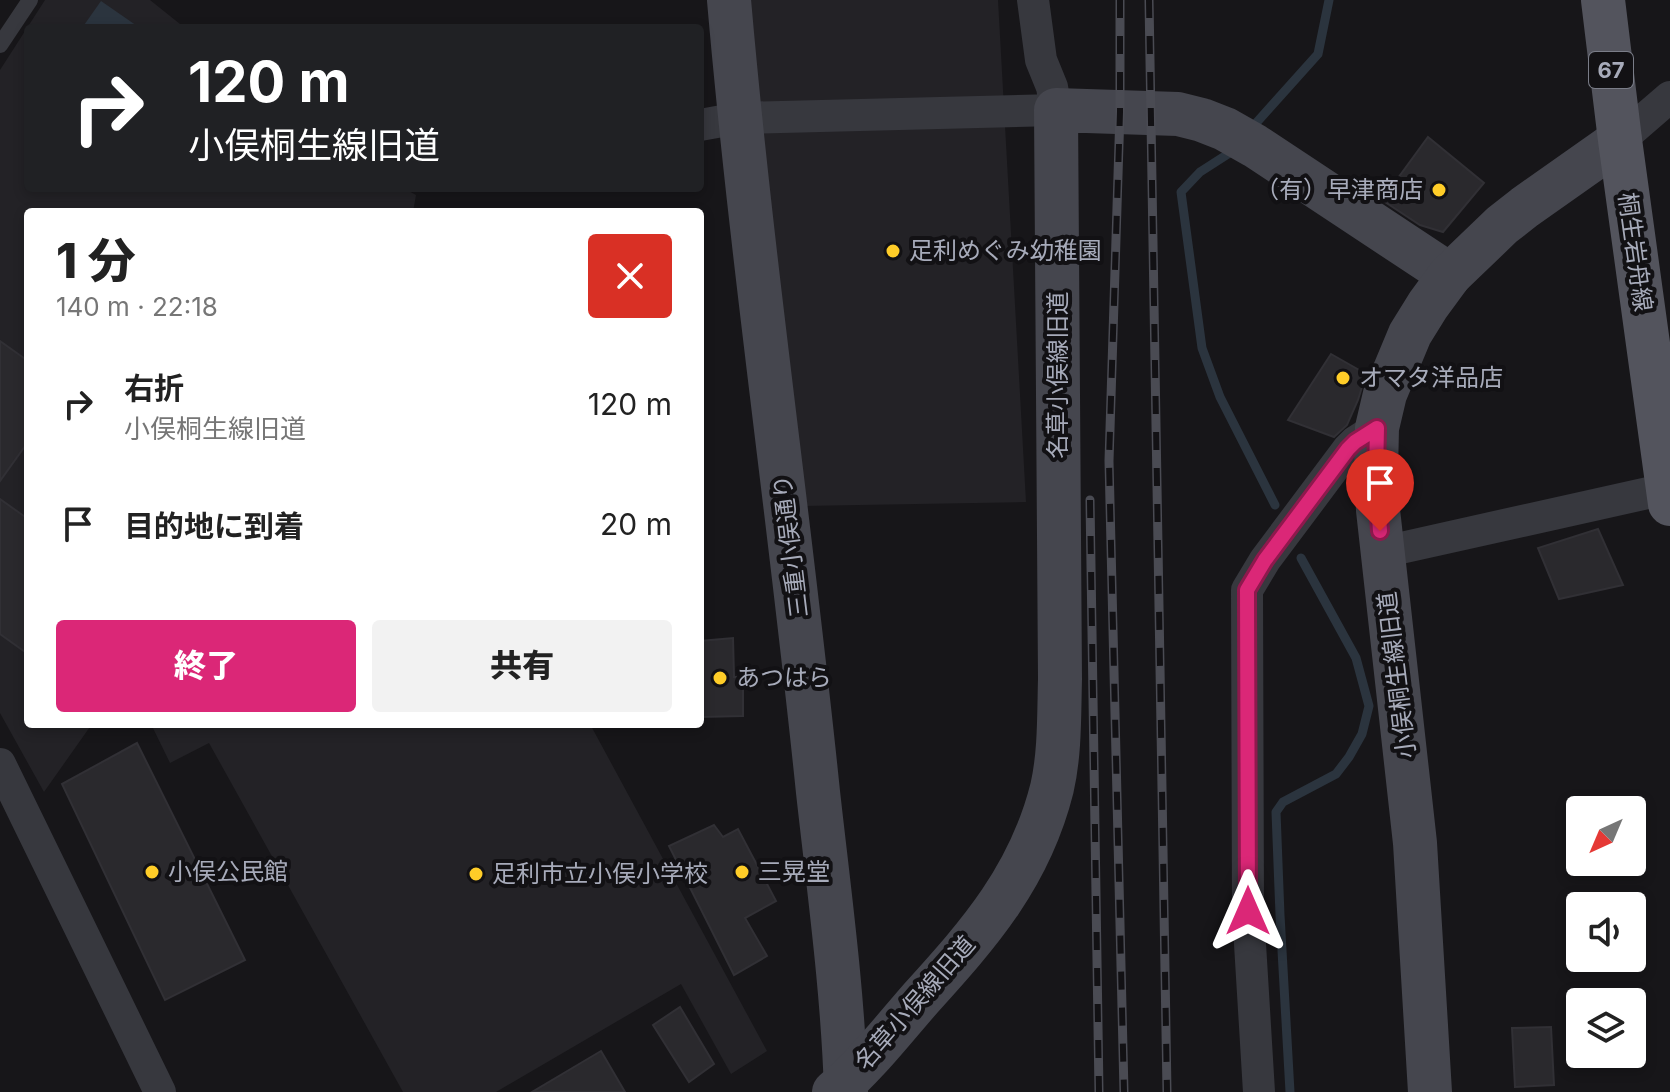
<!DOCTYPE html>
<html lang="ja">
<head>
<meta charset="utf-8">
<style>
  :root { --surface:#fff; --page:#f2f2f2; --text:#222; --muted:#767676; --accent:#db2777 }
  body { margin:0; font-family:Inter,"Noto Sans JP",sans-serif; background:var(--page); color:var(--text); height:100vh; display:flex; flex-direction:column; font-size:30px; white-space:nowrap }
  * { box-sizing:border-box; margin:0 }
  p { font-size:26px; color:var(--muted) }
  .icon { flex:none; width:44px; height:44px; fill:none; stroke:currentColor; stroke-width:2; stroke-linecap:round; stroke-linejoin:round }
  .map { position:relative; flex:1; overflow:hidden }
  .side { position:absolute; left:24px; top:208px; width:680px; height:520px; display:flex; flex-direction:column; background:var(--surface); border-radius:8px; box-shadow:0 4px 12px #0003 }
  .side>* { flex:none }
  .top-card { position:absolute; left:24px; top:24px; width:680px; height:168px; border-radius:8px; box-shadow:0 4px 12px #0003; background:#202124; color:#fff; overflow:hidden }
  .needle { width:52px; rotate:224deg }
  .tools { position:absolute; left:1566px; top:796px; display:grid; gap:16px }
  .tools a { display:grid; place-items:center; width:80px; height:80px; border-radius:8px; background:var(--surface); box-shadow:0 4px 12px #0003; font-size:40px }
  .pin { position:absolute; display:grid; place-items:center; width:68px; height:68px; color:#fff; margin:-82px -34px; border-radius:50% 50% 50% 0; rotate:-45deg; box-shadow:0 0 8px #0007 }
  .pin .icon { rotate:45deg }
  .me { position:absolute; width:88px; margin:-44px; rotate:0deg; stroke-linejoin:round; filter:drop-shadow(0 0 6px #0008) }
  .turn { display:flex; align-items:center; gap:28px; height:168px; padding:0 32px; font-size:36px }
  .turn .icon { width:104px; height:104px; stroke-width:2.5 }
  .turn b { display:block; font-size:56px; line-height:68px }
  .round { display:grid; place-items:center; flex:none; width:84px; height:84px; border-radius:8px; background:var(--page) }
  .overview { display:flex; align-items:center; justify-content:space-between; height:136px; padding:0 32px }
  h1 { font-size:48px; font-weight:800; line-height:60px }
  .primary-button { display:flex; gap:16px; margin-top:auto; padding:16px 32px }
  .primary-button a { flex:1; height:92px; border-radius:8px; background:var(--accent); color:#fff; font-size:32px; font-weight:800; line-height:92px; text-align:center }
  .primary-button a+a { background:var(--page); color:var(--text) }
  ul { padding:0; list-style:none }
  li { display:flex; align-items:center; gap:24px; height:120px; padding:0 32px }
  li div { flex:1 }
  li b { display:block; font-size:30px }
  li em { font-style:normal }
  .map>svg:first-child { display:block }
</style>
</head>
<body>
<div class="map">
<svg width="1670" height="1092" viewBox="0 0 1670 1092">
  <rect width="100%" height="100%" fill="#171619"/>
  <!-- built -->
  <g fill="#232226">
    <path d="M45,0H150L185,28H28V188H403L416,195L413,212H28V724H92L44,792L0,713V70Z"/>
    <path d="M747,0H998L1026,502L802,506Z"/>
    <path d="M151,724H590L767,1051L731,1074L681,984L496,1092H403L209,743L170,763Z"/>
  </g>
  <!-- water -->
  <path fill="#2b343e" d="M101,1L140,28H82Z"/>
  <g fill="none" stroke-linecap="round" stroke-linejoin="round">
    <!-- stream -->
    <g stroke="#2b343e" stroke-width="9">
      <path d="M1249,131L1318,54L1329,0"/>
      <path d="M1234,148L1228,154L1200,172L1181,192L1202,348L1220,397L1275,505"/>
      <path d="M1290,1092L1280,915L1276,812L1283,802L1336,774L1349,757L1362,734L1369,706L1356,658L1301,558"/>
    </g>
  </g>
  <!-- building -->
  <g fill="#2a292d" stroke="#313035" stroke-width="2">
    <path d="M1428,137L1484,183L1443,232L1420,225L1382,200Z"/>
    <path d="M0,341L28,361V442L0,481Z"/>
    <path d="M1331,354L1366,374L1358,400L1347,425L1334,437L1288,420Z"/>
    <path d="M0,499L28,519V654L0,634Z"/>
    <path d="M1598,529L1623,585L1559,599L1538,548Z"/>
    <path d="M733,638L734,677H743V716L700,717V641Z"/>
    <path d="M137,743L245,960L165,1000L62,784Z"/>
    <path d="M714,825L723,837L738,829L776,901L745,918L767,956L734,975L669,846Z"/>
    <path d="M680,1007L714,1064L689,1082L653,1025Z"/>
    <path d="M1551,1027L1554,1085L1515,1087L1512,1028Z"/>
    <path d="M601,1051L625,1092H532Z"/>
  </g>
  <g fill="none" stroke-linecap="round" stroke-linejoin="round">
    <!-- lane -->
    <path stroke="#37383e" stroke-width="16" d="M0,45L30,0"/>
    <!-- street -->
    <g stroke="#37383e" stroke-width="32">
      <path d="M700,125L739,118L1056,110L1052,87L1041,60L1033,0"/>
      <path d="M1620,140L1670,97"/>
      <path d="M1383,552L1670,488"/>
      <path d="M0,764L160,1092"/>
      <path d="M1259,1092L1248,911L1247,590L1265,560L1348,449L1355,442L1377,428"/>
    </g>
    <!-- secondary -->
    <g stroke="#45464e" stroke-width="44">
      <path d="M729,0C752,265 791,527 818,792C829,891 843,992 846,1092"/>
      <path d="M834,1092C866,1065 893,1030 921,998C980,933 1030,876 1052,788C1060,753 1059,715 1060,679L1056,110L1178,114L1202,120L1225,129L1255,146L1450,275"/>
      <path d="M1430,1092L1415,843L1378,510L1376,473L1377,428L1385,394L1410,334L1428,305L1450,275L1502,225L1525,207L1620,140"/>
    </g>
    <!-- primary -->
    <path stroke="#53545d" stroke-width="44" d="M1603,0L1620,140L1670,504"/>
    <defs>
      <g id="rail">
        <path d="M1120,0V112L1109,461L1124,1092"/>
        <path d="M1149,0L1167,1092"/>
        <path d="M1090,500L1099,1092"/>
      </g>
    </defs>
    <!-- rail casing -->
    <use href="#rail" stroke="#4a4b53" stroke-width="9"/>
    <!-- rail -->
    <use href="#rail" stroke="#121114" stroke-width="6" stroke-dasharray="18" stroke-linecap="butt"/>
  </g>
  <g fill="none" stroke-linecap="round" stroke-linejoin="round">
    <defs>
      <path id="route" d="M1248,911L1247,590L1265,560L1348,449L1355,442L1377,428L1376,473L1380,531"/>
    </defs>
    <!-- route casing -->
    <use href="#route" stroke="#8e194d" stroke-width="20"/>
    <!-- route -->
    <use href="#route" stroke="#db2777" stroke-width="14"/>
  </g>
  <!-- markers -->
  <g fill="#ffcd28" stroke="#121114" stroke-width="3">
    <circle cx="1439" cy="190" r="8"/>
    <circle cx="893" cy="251" r="8"/>
    <circle cx="1343" cy="378" r="8"/>
    <circle cx="720" cy="678" r="8"/>
    <circle cx="152" cy="872" r="8"/>
    <circle cx="742" cy="872" r="8"/>
    <circle cx="476" cy="874" r="8"/>
  </g>
  <g text-anchor="middle" stroke-width="8" stroke-linejoin="round" paint-order="stroke">
    <!-- shield labels -->
    <rect fill="#121114" stroke="#7a7d88" stroke-width="2" x="1589" y="52" width="44" height="36" rx="6"/>
    <g font-size="22" font-weight="bold" fill="#a7abba">
      <text x="1611" y="78">67</text>
    </g>
    <!-- poi labels -->
    <g font-size="24" fill="#a7abba" stroke="#121114" text-anchor="start">
      <text x="1423" y="198" text-anchor="end">（有）早津商店</text>
      <text x="909" y="259">足利めぐみ幼稚園</text>
      <text x="1359" y="386">オマタ洋品店</text>
      <text x="736" y="686">あつはら</text>
      <text x="168" y="880">小俣公民館</text>
      <text x="758" y="880">三晃堂</text>
      <text x="492" y="882">足利市立小俣小学校</text>
    </g>
    <!-- street labels -->
    <g font-size="24" fill="#a7abba" stroke="#121114">
      <text transform="translate(1635 252) rotate(82)" y="8">桐生岩舟線</text>
      <text transform="translate(1058 375) rotate(-90)" y="8">名草小俣線旧道</text>
      <text transform="translate(791 546) rotate(-97)" y="8">三重小俣通り</text>
      <text transform="translate(1397 675) rotate(-97)" y="8">小俣桐生線旧道</text>
      <text transform="translate(915 1003) rotate(-49)" y="8">名草小俣線旧道</text>
    </g>
  </g>
</svg>
<div class="tools">
<a><svg class="needle" viewBox="-14 -14 28 28"><path d="M0-13l5 13h-10z" fill="#e53935"/><path d="M0 13l5-13h-10z" fill="#767676"/></svg></a>
<a><svg class="icon" aria-label="sound" viewBox="0 0 24 24"><path d="M4 9h4l5-4v14l-5-4H4zM17 9q2 3 0 6"/></svg></a>
<a><svg class="icon" aria-label="layers" viewBox="0 0 24 24"><path d="M12 4l9 5-9 5-9-5zM3 14l9 5 9-5"/></svg></a>
</div>
<div class="pin" style="left:1380px;top:531px;background:#d93025"><svg class="icon" aria-label="arrive" viewBox="0 0 24 24"><path d="M6 21V4h12l-3 4 3 4H6"/></svg></div>
<svg class="me" style="left:1248px;top:911px" viewBox="-20 -20 40 40"><path d="M0-17L14 15 0 8-14 15z" fill="#db2777" stroke="#fff" stroke-width="4"/></svg>
<div class="top-card">
<div class="turn"><svg class="icon" aria-label="right" viewBox="0 0 24 24"><path d="M7 20v-9h11M14 6l5 5-5 5"/></svg><div><b>120 m</b>小俣桐生線旧道</div></div>
</div>
<section class="side">
<div class="overview"><div><h1>1 分</h1><p>140 m · 22:18</p></div><a class="round" style="background:#d93025;color:#fff"><svg class="icon" aria-label="close" viewBox="0 0 24 24"><path d="M6 6l12 12M18 6L6 18"/></svg></a></div>
<ul>
<li><svg class="icon" aria-label="right" viewBox="0 0 24 24"><path d="M7 20v-9h11M14 6l5 5-5 5"/></svg><div><b>右折</b><p>小俣桐生線旧道</p></div><em>120 m</em></li>
<li><svg class="icon" aria-label="arrive" viewBox="0 0 24 24"><path d="M6 21V4h12l-3 4 3 4H6"/></svg><div><b>目的地に到着</b></div><em>20 m</em></li>
</ul>
<div class="primary-button"><a>終了</a><a>共有</a></div>
</section>
</div>
</body>
</html>
